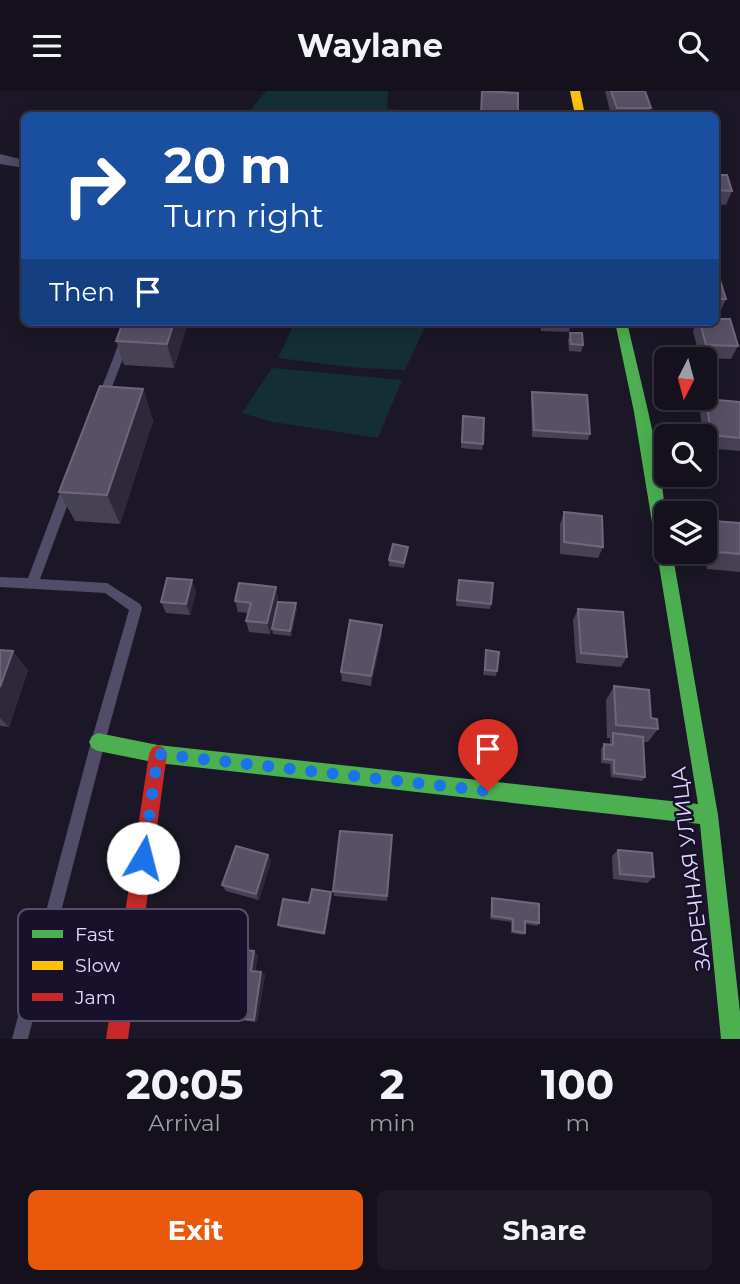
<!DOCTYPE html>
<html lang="en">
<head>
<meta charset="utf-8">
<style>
  :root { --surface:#14111c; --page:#1d1a25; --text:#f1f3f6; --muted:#9d9da3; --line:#33313b; --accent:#ea580c }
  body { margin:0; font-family:Montserrat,sans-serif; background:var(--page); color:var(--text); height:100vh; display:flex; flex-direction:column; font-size:26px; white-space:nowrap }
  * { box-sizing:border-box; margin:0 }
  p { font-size:23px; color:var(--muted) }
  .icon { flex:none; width:38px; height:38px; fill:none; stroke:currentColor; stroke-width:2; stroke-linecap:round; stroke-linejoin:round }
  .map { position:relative; height:948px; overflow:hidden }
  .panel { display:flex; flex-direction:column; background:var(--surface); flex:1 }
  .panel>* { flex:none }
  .guide { position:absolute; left:21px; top:21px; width:698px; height:214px; border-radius:10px; box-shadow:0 4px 18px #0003,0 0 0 2px var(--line); background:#1a4fa0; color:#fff; overflow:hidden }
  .needle { width:46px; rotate:186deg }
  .tools { position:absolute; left:654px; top:256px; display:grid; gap:14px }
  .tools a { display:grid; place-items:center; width:63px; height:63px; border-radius:10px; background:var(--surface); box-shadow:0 4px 18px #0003,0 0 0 2px var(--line); font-size:35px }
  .pin { position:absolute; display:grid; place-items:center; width:60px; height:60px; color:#fff; margin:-72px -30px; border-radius:50% 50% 50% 0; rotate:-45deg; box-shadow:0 0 7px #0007 }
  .pin .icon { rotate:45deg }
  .me { position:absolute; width:77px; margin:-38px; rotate:8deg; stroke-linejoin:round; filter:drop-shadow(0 0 5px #0008) }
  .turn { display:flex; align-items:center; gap:24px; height:147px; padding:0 28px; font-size:32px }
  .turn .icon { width:91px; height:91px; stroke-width:2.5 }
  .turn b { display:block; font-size:49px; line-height:60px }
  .then { display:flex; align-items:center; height:66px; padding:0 28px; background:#0003; gap:14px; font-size:26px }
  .eta { display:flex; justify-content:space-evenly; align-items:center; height:119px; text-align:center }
  .eta b { font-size:42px; font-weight:700; line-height:49px }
  .primary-button { display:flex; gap:14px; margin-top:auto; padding:14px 28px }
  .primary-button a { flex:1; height:80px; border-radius:10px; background:var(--accent); color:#fff; font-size:28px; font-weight:700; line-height:80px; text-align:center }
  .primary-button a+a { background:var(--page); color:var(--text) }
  header { display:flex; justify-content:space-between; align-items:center; height:91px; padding:0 28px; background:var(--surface); font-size:32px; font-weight:700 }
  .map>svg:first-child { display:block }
</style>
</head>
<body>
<header><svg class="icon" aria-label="menu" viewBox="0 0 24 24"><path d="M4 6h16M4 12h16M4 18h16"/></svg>Waylane<svg class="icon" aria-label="search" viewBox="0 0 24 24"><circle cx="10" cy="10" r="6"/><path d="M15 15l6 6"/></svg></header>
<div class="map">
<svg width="740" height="948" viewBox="0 0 740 948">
  <rect width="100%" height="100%" fill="#1b1726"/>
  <!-- green -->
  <g fill="#142f34">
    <path d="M266,0H388L387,18L400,19L399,24H246Z"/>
    <path d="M295,231H427L405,279L359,277L278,267Z"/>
    <path d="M272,277L402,289L378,347L273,331L242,322Z"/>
  </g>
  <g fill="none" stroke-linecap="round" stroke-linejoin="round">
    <!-- lane -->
    <g fill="#514c67" fill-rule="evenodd">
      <path d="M127,231H137L107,309L102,313L98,312L97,309Z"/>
      <path d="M69,390L75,394L40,488L107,492L140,513L142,517L105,651L28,948H12L91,651L129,519L105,502L0,496V486L28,487L63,394Z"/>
    </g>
    <!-- street -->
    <path fill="#514c67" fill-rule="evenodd" d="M0,63L24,69V77L0,73Z"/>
    <!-- fast -->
    <path fill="#4caf50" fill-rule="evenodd" d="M615,231H627C644,306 667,383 667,460H672L718,724L740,921V948H721L700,733L158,672L98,660L92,657L89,651L92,645L98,642L158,654L698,713L634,321Z"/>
    <!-- slow -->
    <path fill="#ffc107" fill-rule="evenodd" d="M570,0H580L585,24H575Z"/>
    <!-- jam -->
    <path fill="#c62828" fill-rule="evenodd" d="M158,654L164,657L167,663L128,948H106L149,663L152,657Z"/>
  </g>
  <!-- wall -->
  <g fill="#474154">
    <path d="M605,0H645L651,17L649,24H611Z"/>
    <path d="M716,84L732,100L726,114L716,113Z"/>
    <path d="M716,183L726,208L720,221H716Z"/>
    <path d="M188,231L174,277L124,274L116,250Z"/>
    <path d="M540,231H571L569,241L541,240Z"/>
    <path d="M697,231H716L738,255L731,268L700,267L693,240Z"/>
    <path d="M570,242L583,254L581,261L569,260L568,249Z"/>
    <path d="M143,298L153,330L120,433L75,430L59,401Z"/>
    <path d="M532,301L590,343L588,349L532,346L531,307Z"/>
    <path d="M706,308L740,311V360L705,357V345H703L700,321Z"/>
    <path d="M463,325L483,353L482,359L461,357Z"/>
    <path d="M564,421L603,456L598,467L560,463V433Z"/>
    <path d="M714,430L740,432V481L707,478L705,460V444Z"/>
    <path d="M407,462L404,477L389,475V469Z"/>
    <path d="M459,489L491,513L490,518L456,515Z"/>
    <path d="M196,500L190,524L166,522L161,511Z"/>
    <path d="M278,507L270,543L249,541L246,530L248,522L238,521L235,510Z"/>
    <path d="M297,518L291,545L273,543L272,538Z"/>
    <path d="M578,518L627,566L621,576L576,572L573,529Z"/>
    <path d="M382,544L371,595L342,590L341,581Z"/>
    <path d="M0,559L28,579L9,636L0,635Z"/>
    <path d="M486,559L497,580L496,585L483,584Z"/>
    <path d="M614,595L651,627L658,638L648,651H643L645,686L642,690L611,686L610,673L601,672V658L604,653L610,654V647H607L606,609Z"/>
    <path d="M392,744L387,810L334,805L333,800Z"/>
    <path d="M618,759L654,786L647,792L613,788L612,765Z"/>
    <path d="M268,764L271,770L259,809L226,800L222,794Z"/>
    <path d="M332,804L325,844L280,836L278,834L309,812Z"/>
    <path d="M492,807L539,832L537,835L525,833V842L523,844L511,842V831L490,828L491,810Z"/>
    <path d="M258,864L255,880L261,881L265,884L257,931L192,924L187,922L196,898Z"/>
  </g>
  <!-- shaded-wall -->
  <g fill="#2e293a">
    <path d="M174,231H188L174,277L167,253Z"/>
    <path d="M143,298L153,330L120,433L107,404Z"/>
    <path d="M192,489L196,500L190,524L186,513Z"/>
    <path d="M276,496L278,507L270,543L267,532Z"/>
    <path d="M296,512L297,518L291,545L290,540Z"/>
    <path d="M382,534V544L371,595V585Z"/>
    <path d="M13,560L28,579L9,636L0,627V596Z"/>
    <path d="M268,764L271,770L259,809L256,803Z"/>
    <path d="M331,801L332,804L325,844L324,842Z"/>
    <path d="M254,860L258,864L255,883L251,880Z"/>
    <path d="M261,881L265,884L257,931L254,929Z"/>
  </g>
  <!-- building -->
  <g fill="#585166" stroke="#6d677e" stroke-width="2">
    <path d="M482,0L518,2V24H481Z"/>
    <path d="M611,0H645L651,17H617Z"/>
    <path d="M716,84H727L732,100L716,99Z"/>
    <path d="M716,183H718L726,208H716Z"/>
    <path d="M716,228H730L738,255L706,254L700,231H716Z"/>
    <path d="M123,231H174L167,253L116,250Z"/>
    <path d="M570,242H582L583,254L571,253Z"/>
    <path d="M100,295L143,298L107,404L59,401Z"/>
    <path d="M532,301L587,304L590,343L534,339Z"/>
    <path d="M706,308L740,311V347L711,344Z"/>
    <path d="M463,325L484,327L483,353L462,351Z"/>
    <path d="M564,421L602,425L603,456L564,451Z"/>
    <path d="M714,430L740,432V463L718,461Z"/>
    <path d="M393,453L408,456L404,472L389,469Z"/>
    <path d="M167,487L192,489L186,513L161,511Z"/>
    <path d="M459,489L493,492L491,513L457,509Z"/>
    <path d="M239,492L276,496L267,532L246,530L251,512L235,510Z"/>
    <path d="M278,511L296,512L290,540L272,538Z"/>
    <path d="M578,518L623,521L627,566L581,562Z"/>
    <path d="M350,529L382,534L371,585L341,581Z"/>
    <path d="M0,559L13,560L0,596Z"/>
    <path d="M486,559L499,561L497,580L485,579Z"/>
    <path d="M614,595L649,599L651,627L657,628L658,638L616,634Z"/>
    <path d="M613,642L643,646L645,686L614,682V669L604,668V653L613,654Z"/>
    <path d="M340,740L392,744L387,805L333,800Z"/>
    <path d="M236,755L268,764L256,803L222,794Z"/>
    <path d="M618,759L652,762L654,786L620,783Z"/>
    <path d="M312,798L331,801L324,842L278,834L283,808L309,812Z"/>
    <path d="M492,807L539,813V832L525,830V842L513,840V828L492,825Z"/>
    <path d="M205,855L254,860L251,880L261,881L254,929L187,922L192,898H196Z"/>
  </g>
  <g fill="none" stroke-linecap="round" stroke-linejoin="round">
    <!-- route -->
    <path stroke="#1a73e8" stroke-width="12" stroke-dasharray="0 21.6" d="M143,767L158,663L488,700"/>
  </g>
  <g text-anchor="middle" stroke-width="5" stroke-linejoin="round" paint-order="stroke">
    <!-- street labels -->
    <g font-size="21" fill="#e3dbff" stroke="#18112c">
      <text transform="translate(691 778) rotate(-97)" y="7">ЗАРЕЧНАЯ УЛИЦА</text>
    </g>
  </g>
  <!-- legend -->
  <rect x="18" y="818" width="230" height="112" rx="10" fill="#18112c" stroke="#554e6b" stroke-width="2"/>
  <rect x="32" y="839" width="31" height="8" fill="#4caf50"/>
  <rect x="32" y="870" width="31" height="9" fill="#ffc107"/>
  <rect x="32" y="902" width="31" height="8" fill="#c62828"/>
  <g font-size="19" fill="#e3dbff">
    <text x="75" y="850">Fast</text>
    <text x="75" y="881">Slow</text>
    <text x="75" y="913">Jam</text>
  </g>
</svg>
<div class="tools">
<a><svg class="needle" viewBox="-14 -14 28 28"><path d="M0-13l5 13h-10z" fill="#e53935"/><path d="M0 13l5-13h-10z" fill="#9d9da3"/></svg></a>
<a><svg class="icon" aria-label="search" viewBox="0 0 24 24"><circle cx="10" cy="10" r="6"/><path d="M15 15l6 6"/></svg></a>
<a><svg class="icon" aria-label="layers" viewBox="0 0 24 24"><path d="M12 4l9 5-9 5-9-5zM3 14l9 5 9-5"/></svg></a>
</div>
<div class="pin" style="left:488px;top:700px;background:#d93025"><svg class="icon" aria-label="arrive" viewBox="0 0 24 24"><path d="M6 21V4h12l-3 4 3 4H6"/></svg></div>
<svg class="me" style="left:143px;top:767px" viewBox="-20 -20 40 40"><circle r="19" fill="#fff"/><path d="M0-13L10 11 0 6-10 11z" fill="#1a73e8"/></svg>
<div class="guide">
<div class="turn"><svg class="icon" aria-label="right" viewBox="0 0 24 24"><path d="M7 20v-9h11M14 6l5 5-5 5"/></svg><div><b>20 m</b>Turn right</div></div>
<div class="then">Then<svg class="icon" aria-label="arrive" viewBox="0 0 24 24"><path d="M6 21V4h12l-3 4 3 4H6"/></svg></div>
</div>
</div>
<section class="panel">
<div class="eta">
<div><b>20:05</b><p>Arrival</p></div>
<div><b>2</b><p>min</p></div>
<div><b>100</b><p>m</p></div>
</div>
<div class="primary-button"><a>Exit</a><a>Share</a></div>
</section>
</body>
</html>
